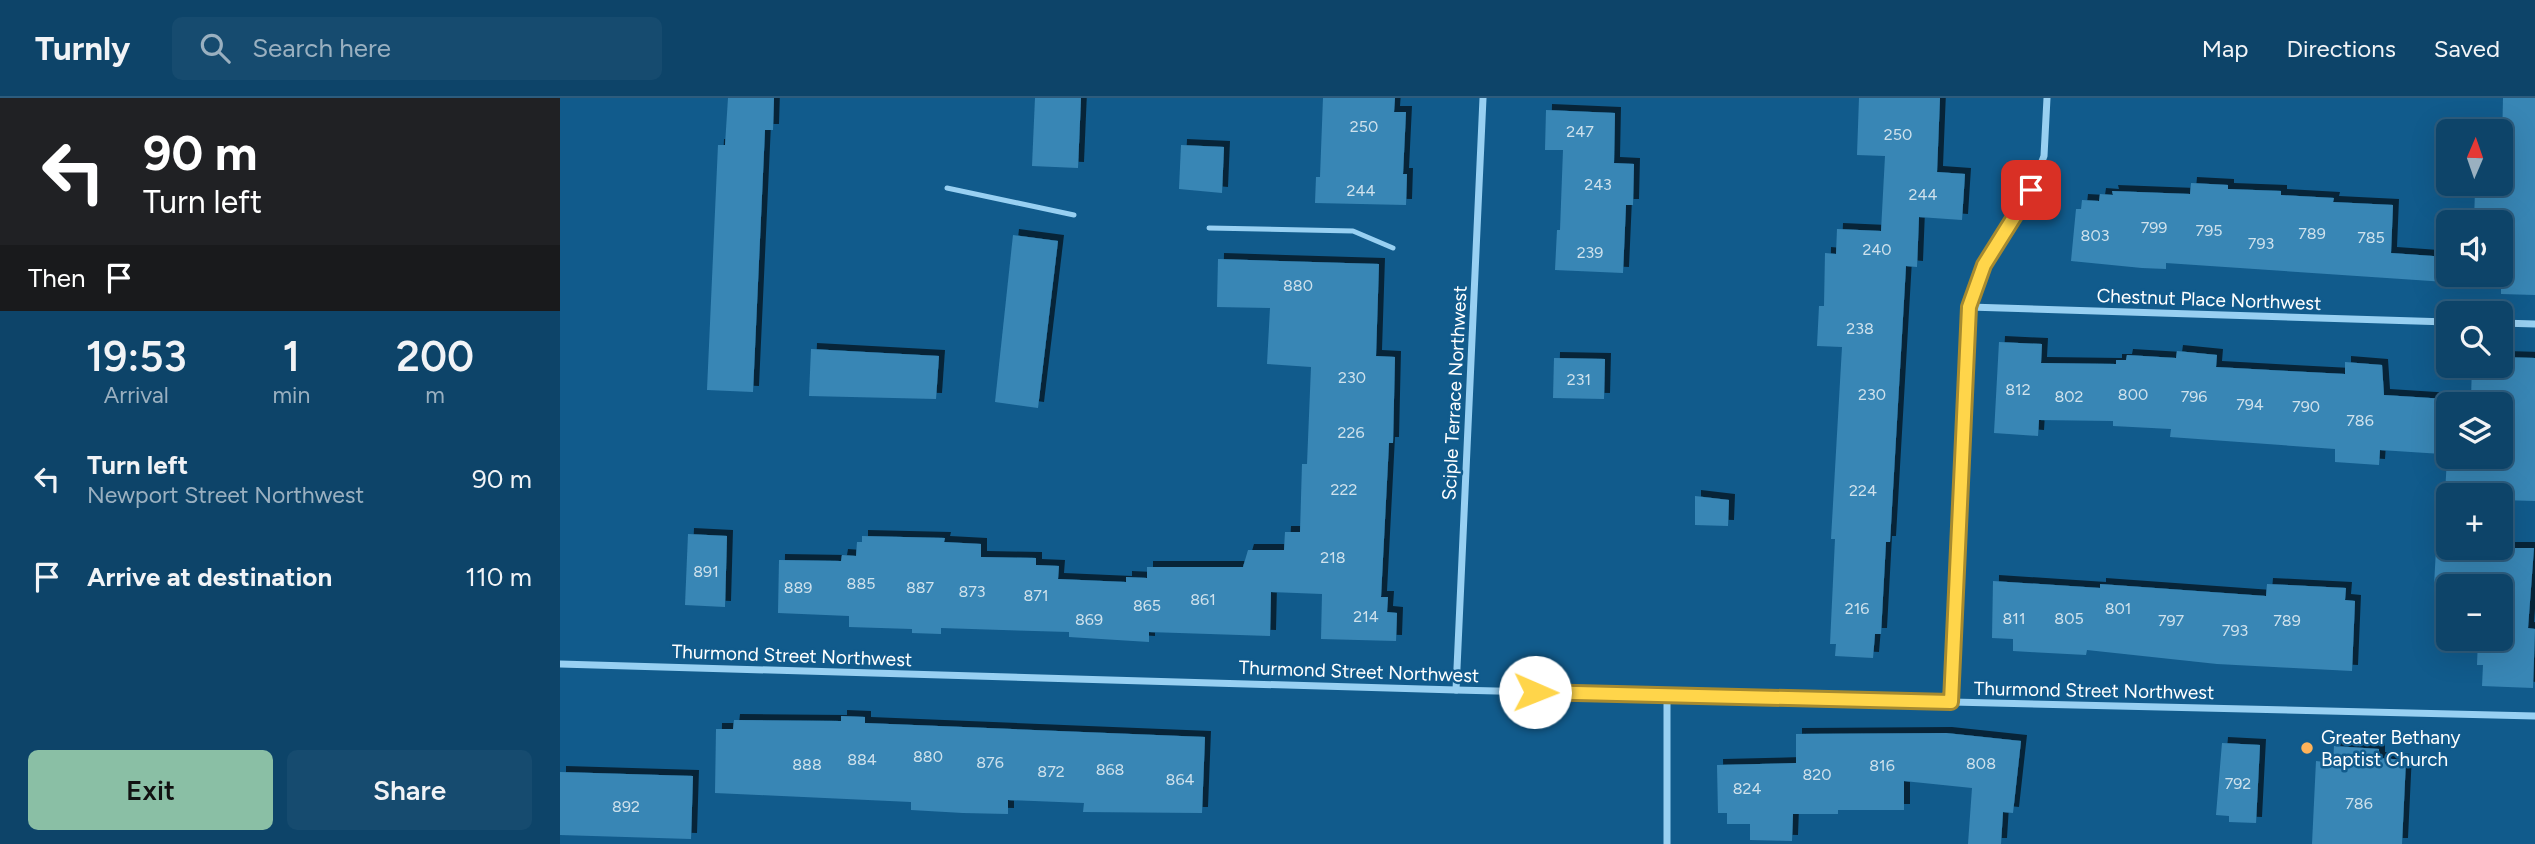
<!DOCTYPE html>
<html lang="en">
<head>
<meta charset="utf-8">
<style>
  :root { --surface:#0d4469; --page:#164b6f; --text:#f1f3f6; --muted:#9ab0c0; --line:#2d5c7d; --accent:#8abfa5 }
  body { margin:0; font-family:Figtree,sans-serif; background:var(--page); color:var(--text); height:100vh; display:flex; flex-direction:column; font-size:26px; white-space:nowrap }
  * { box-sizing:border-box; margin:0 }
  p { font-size:23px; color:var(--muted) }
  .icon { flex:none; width:38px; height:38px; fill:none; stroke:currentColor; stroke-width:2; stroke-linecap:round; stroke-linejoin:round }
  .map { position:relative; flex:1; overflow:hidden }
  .side { display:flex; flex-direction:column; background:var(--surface); width:560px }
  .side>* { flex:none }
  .guide { background:#202124; color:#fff; overflow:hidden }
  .needle { width:46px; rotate:2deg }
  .fabs { position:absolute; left:1876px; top:21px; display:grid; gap:14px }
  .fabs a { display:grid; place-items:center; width:77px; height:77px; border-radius:10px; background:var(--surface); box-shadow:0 7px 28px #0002,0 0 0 2px var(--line); font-size:35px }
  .pin { position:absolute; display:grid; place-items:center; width:60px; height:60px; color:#fff; margin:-30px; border-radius:14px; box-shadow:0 4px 10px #0006 }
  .me { position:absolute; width:77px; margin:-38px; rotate:91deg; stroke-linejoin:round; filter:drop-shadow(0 0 5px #0008) }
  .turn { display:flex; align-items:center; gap:24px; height:147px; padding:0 28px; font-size:32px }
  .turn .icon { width:91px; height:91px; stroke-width:2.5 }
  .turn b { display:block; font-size:49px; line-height:60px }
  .then { display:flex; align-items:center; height:66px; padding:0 28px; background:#0003; gap:14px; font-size:26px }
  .eta { display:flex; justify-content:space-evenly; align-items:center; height:119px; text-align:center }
  .eta b { font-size:42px; font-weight:600; line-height:49px }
  .primary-button { display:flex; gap:14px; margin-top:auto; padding:14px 28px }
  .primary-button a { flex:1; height:80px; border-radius:10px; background:var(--accent); color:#111; font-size:28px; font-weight:600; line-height:80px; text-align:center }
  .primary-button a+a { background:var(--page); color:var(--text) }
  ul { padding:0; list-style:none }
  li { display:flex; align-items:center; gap:21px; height:98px; padding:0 28px }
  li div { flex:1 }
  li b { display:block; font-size:26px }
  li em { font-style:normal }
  header { display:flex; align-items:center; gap:42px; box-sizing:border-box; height:98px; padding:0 35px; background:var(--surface); border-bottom:2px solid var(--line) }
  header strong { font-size:33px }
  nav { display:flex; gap:38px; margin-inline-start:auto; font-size:24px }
  .search { width:490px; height:63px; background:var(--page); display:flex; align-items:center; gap:18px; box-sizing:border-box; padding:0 24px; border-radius:10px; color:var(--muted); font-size:26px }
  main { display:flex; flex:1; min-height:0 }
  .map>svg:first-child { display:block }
</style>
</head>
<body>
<header>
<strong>Turnly</strong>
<div class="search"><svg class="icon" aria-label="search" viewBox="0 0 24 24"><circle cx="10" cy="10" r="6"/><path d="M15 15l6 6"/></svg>Search here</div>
<nav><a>Map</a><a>Directions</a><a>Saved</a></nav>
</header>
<main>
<section class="side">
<div class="guide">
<div class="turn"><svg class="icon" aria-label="left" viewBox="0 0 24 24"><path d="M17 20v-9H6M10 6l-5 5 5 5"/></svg><div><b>90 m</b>Turn left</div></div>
<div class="then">Then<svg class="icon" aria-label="arrive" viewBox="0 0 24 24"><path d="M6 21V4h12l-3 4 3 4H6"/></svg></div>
</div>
<div class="eta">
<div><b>19:53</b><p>Arrival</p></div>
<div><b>1</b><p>min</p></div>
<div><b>200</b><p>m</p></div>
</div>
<ul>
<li><svg class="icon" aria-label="left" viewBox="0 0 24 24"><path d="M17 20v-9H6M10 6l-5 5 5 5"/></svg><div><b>Turn left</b><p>Newport Street Northwest</p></div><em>90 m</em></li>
<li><svg class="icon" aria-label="arrive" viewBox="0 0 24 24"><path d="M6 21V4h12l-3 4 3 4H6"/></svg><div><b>Arrive at destination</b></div><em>110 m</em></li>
</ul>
<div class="primary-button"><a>Exit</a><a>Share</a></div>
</section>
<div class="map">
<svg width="1975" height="746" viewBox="0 0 1975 746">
  <defs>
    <filter id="shadow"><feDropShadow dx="6" dy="-6" stdDeviation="0" flood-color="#0009"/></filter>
  </defs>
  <rect width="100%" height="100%" fill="#115b8c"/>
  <!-- building -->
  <g fill="#3986b5" filter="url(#shadow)">
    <path d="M168,0H214L213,32H205L193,294L147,292L158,47H165Z"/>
    <path d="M475,0H521L518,70L472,68Z"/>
    <path d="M763,0H835L834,14H846L843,76H847L846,107L755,105L756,79H760Z"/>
    <path d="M1299,0H1380L1377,74L1405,76L1402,122L1359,119L1357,169L1346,168L1330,444H1326L1321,536H1315L1313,560L1275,558L1276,546H1270L1275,441H1271L1282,249L1257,248L1259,208H1264L1265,155L1276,156L1277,131L1321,133L1325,58L1297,57Z"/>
    <path d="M1943,0H1975V197L1941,196V124H1914L1915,92L1941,93Z"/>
    <path d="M986,12L1055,15L1054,65L1074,66L1073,107H1066L1063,175L995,172L997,132H1000L1003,52H985Z"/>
    <path d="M621,47L664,49L662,95L619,91Z"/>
    <path d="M1631,85L1668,87V91L1721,93V97L1774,100L1773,104L1833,107L1831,155L1887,159L1886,184L1606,165V171L1582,170L1511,163L1516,111H1521L1522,102L1539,103L1540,96L1553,97L1552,93L1630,96Z"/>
    <path d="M453,137L498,143L478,310L435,304Z"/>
    <path d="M658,161L819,166L816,258L835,259L833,345H829L821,499H828L827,514L837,515L836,543L761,541L762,496L711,494L710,538L589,534V544L509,539V534L381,530V536L352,535V531L289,529V518L218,515L219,462L281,463L282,457L296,458L297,444H302V438L385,440L384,444L421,446V459L476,460V467L499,468L498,481L566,484V479L587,480V469H683L688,452H724L725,434H740L742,366H747L751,269L707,266L710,210L657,209Z"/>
    <path d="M1439,244L1482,246L1481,265L1556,266V262H1566L1567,257L1616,260L1617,253L1657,257L1656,269L1785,276V264L1822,267L1824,297L1886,301L1882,356L1820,352L1819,367L1775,364V351L1610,339L1611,331L1553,328V323L1479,322L1478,338L1434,335Z"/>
    <path d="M251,251L379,258L376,301L249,298Z"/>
    <path d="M1941,259L1975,260V403L1941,402V397H1885L1887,359H1941V301L1911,300L1912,268H1941Z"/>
    <path d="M994,260L1045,261L1044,301L993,300Z"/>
    <path d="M1135,398L1169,402L1168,428L1135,427Z"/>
    <path d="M128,436L167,438L165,509L125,507Z"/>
    <path d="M1903,450H1974L1968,530L1975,531L1973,590L1922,588L1923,567H1917L1918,541H1941V488H1874L1876,451L1903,453Z"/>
    <path d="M1433,483L1540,490V486L1706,498L1707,486L1786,490L1785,502L1795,503L1792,573L1657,566L1527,552L1526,557L1453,553V541L1432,540Z"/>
    <path d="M281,618L305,619V625L645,639L642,715L523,714L524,705L448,702V716L403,715L351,712V704L155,695L156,631H173L174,622L281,623Z"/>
    <path d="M1386,635L1461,643L1453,715L1443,714L1441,746H1408L1412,690L1344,683V712H1278V716H1233L1232,743L1190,742V726H1167V715H1158L1157,667L1236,665V636Z"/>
    <path d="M1662,645L1700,647L1696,725L1669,724V718L1656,717Z"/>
    <path d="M1774,648L1819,651V660L1846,662L1842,746H1752L1756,663L1773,665Z"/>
    <path d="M0,674L133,678L131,741L0,737Z"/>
  </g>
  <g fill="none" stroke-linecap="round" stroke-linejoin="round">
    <!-- service -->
    <g stroke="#98d0f2" stroke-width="5">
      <path d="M387,90L514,117"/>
      <path d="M649,130L793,133L833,150"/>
    </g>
    <!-- minor -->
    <g stroke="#98d0f2" stroke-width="7">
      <path d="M1409,209L1888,224"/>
      <path d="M1941,225L1975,226"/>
      <path d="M0,566L896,592L1975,618"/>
      <path d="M896,592L923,0"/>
      <path d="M1107,597V746"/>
      <path d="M1391,604L1409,209L1424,167L1471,92L1484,58L1487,0"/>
    </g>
  </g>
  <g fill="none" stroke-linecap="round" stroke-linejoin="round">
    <defs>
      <path id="route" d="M975,594L1391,604L1409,209L1424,167L1471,92"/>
    </defs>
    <!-- route casing -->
    <use href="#route" stroke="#a68a30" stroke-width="18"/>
    <!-- route -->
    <use href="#route" stroke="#ffd54a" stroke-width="12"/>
  </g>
  <!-- markers -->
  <circle fill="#ffb359" stroke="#115b8c" stroke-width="2.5" cx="1747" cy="650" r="7"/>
  <g text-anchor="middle" stroke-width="5" stroke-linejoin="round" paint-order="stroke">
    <!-- number labels -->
    <g font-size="16" fill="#cee1ec">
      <text x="804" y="34">250</text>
      <text x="1020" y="39">247</text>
      <text x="1338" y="42">250</text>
      <text x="1038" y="92">243</text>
      <text x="801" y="98">244</text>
      <text x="1363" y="102">244</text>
      <text x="1594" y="135">799</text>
      <text x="1649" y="138">795</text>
      <text x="1752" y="141">789</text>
      <text x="1535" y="143">803</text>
      <text x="1811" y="145">785</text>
      <text x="1701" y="151">793</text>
      <text x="1317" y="157">240</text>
      <text x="1030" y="160">239</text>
      <text x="738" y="193">880</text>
      <text x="1300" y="236">238</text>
      <text x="792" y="285">230</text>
      <text x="1019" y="287">231</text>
      <text x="1458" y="297">812</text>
      <text x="1312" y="302">230</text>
      <text x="1573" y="302">800</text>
      <text x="1509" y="304">802</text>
      <text x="1634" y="304">796</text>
      <text x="1690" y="312">794</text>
      <text x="1746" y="314">790</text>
      <text x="1800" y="328">786</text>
      <text x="791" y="340">226</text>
      <text x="784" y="397">222</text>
      <text x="1303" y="398">224</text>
      <text x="773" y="465">218</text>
      <text x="146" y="479">891</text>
      <text x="301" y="491">885</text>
      <text x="238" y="495">889</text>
      <text x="360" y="495">887</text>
      <text x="412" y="499">873</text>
      <text x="476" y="503">871</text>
      <text x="643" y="507">861</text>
      <text x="587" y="513">865</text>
      <text x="1297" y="516">216</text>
      <text x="1558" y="516">801</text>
      <text x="806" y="524">214</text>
      <text x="1454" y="526">811</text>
      <text x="1509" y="526">805</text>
      <text x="529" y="527">869</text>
      <text x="1611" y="528">797</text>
      <text x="1727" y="528">789</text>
      <text x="1675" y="538">793</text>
      <text x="368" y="664">880</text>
      <text x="302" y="667">884</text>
      <text x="430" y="670">876</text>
      <text x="1421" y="671">808</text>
      <text x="247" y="672">888</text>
      <text x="1322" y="673">816</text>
      <text x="550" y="677">868</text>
      <text x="491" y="679">872</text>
      <text x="1257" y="682">820</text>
      <text x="620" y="687">864</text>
      <text x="1678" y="691">792</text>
      <text x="1187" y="696">824</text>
      <text x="1799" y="711">786</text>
      <text x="66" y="714">892</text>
    </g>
    <!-- street labels -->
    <g font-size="19" fill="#fff" stroke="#115b8c">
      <text transform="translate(1649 201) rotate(2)" y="7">Chestnut Place Northwest</text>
      <text transform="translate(894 295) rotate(-87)" y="7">Sciple Terrace Northwest</text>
      <text transform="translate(232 557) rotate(2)" y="7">Thurmond Street Northwest</text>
      <text transform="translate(799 573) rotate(2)" y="7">Thurmond Street Northwest</text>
      <text transform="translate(1534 592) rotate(1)" y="7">Thurmond Street Northwest</text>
    </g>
    <!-- poi labels -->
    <g font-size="19" fill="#fff" stroke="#115b8c" text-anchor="start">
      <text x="1761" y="646">Greater Bethany<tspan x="1761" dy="22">Baptist Church</tspan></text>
    </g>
  </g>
</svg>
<div class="fabs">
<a><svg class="needle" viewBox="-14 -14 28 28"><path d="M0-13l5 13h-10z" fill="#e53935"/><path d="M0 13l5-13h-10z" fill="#9ab0c0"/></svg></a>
<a><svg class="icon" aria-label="sound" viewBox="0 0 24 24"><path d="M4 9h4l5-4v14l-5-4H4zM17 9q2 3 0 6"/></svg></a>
<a><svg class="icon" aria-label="search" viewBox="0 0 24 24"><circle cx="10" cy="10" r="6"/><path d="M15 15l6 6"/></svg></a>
<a><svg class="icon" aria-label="layers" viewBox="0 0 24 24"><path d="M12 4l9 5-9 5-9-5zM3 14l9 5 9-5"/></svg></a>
<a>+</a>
<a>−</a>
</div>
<div class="pin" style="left:1471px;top:92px;background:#d93025"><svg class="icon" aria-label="arrive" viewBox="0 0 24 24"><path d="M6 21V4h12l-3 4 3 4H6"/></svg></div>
<svg class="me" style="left:975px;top:594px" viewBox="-20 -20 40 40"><circle r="19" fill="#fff"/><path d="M0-13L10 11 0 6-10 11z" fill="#ffd54a"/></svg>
</div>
</main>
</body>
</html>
